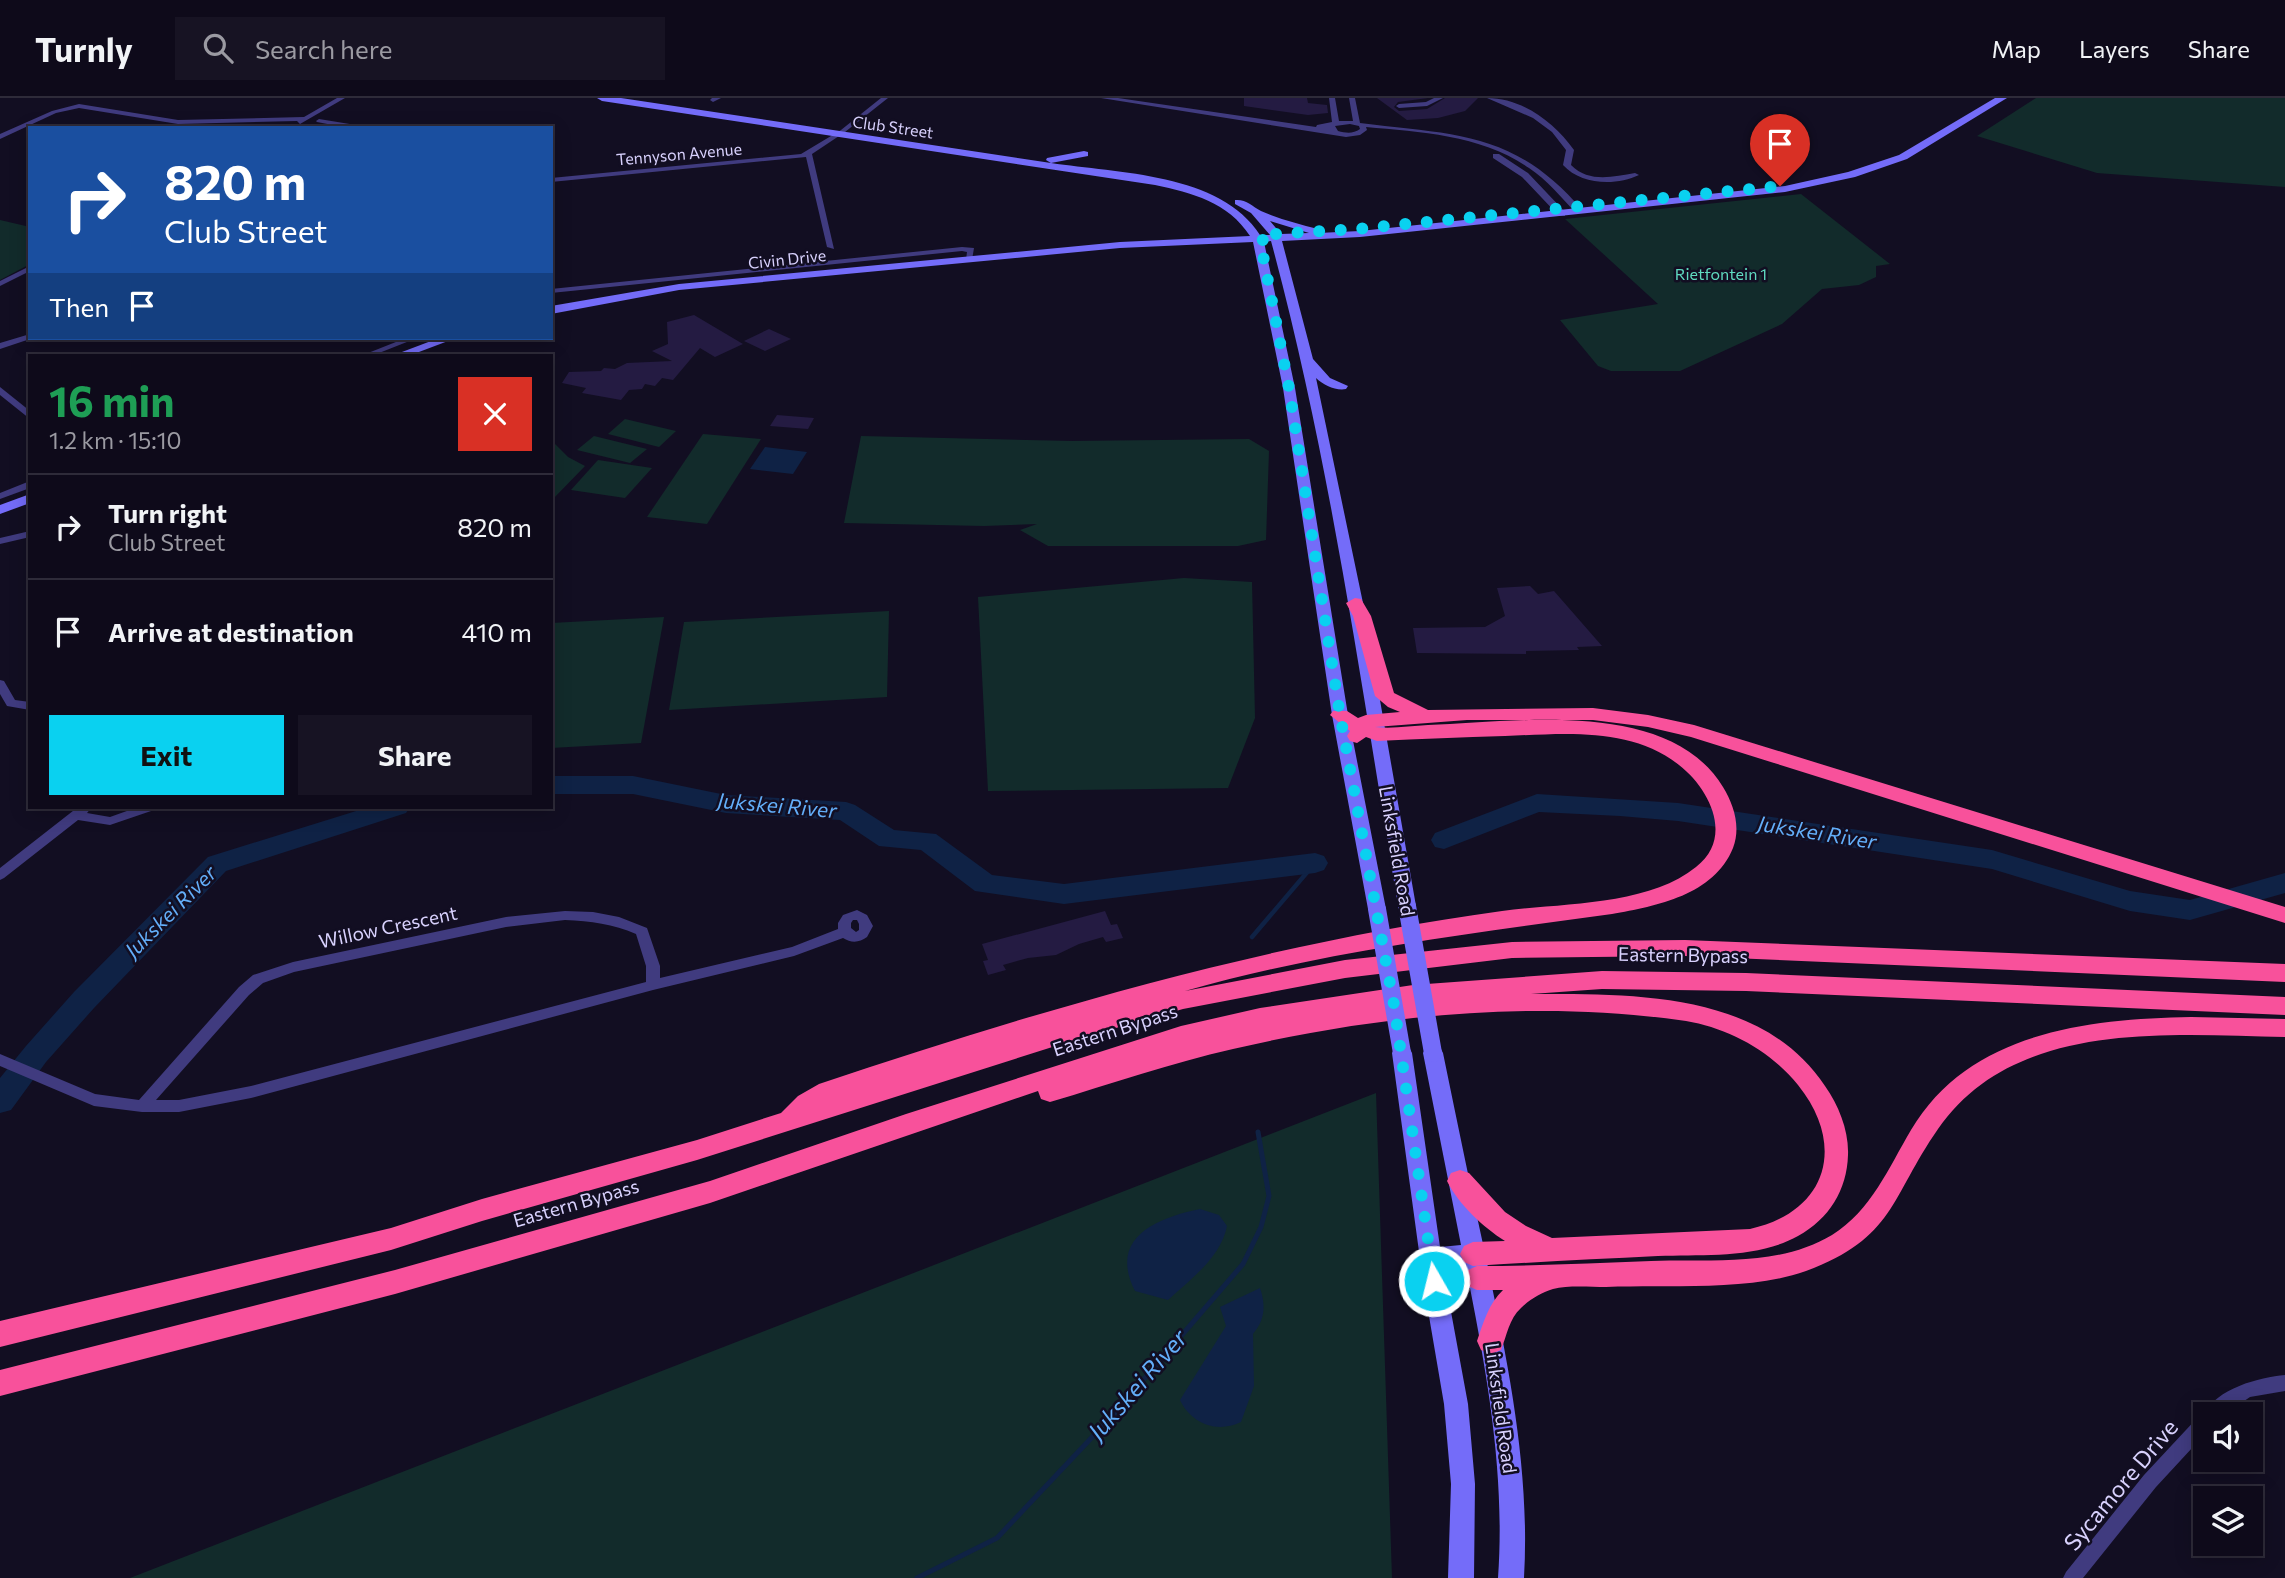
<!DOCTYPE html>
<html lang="en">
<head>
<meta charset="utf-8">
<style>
  :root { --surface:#0e0a1a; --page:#171323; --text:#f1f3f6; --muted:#9b9aa2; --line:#2e2b39; --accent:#0ad1f0 }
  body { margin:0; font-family:Commissioner,sans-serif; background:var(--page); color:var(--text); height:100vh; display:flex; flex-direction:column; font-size:26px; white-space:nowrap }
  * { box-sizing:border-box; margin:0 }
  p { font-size:23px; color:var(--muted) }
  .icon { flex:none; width:38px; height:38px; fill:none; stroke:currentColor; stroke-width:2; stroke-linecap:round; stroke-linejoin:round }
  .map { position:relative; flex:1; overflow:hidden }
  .side { position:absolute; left:28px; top:256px; width:525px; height:455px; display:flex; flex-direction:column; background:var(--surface); border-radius:0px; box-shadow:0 4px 18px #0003,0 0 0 2px var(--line) }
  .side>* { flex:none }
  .top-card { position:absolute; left:28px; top:28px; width:525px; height:214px; border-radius:0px; box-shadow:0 4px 18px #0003,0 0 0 2px var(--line); background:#1a4fa0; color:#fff; overflow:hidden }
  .fabs { position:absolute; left:2193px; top:1304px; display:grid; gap:14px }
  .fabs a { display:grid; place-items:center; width:70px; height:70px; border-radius:0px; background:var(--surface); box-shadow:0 4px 18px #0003,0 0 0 2px var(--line); font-size:35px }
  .pin { position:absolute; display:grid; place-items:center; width:60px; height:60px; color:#fff; margin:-72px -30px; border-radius:50% 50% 50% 0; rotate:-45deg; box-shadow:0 0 7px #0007 }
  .pin .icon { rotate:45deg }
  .me { position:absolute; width:77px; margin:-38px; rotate:352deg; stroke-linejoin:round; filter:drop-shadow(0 0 5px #0008) }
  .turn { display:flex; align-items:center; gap:24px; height:147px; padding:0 21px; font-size:32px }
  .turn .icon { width:91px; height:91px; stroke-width:2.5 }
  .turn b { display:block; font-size:49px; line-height:60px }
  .then { display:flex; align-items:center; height:66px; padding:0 21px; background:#0003; gap:14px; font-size:26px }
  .round { display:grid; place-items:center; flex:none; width:74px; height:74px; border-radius:0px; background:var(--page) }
  .overview { display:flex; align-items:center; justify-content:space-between; height:119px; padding:0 21px }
  h1 { font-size:42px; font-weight:700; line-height:52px; color:#1e9e55 }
  .action { display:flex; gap:14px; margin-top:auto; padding:14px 21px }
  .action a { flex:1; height:80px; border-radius:0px; background:var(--accent); color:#111; font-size:28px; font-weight:700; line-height:80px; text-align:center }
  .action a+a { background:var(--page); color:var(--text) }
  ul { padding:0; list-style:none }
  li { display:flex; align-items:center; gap:21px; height:105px; padding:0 21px; border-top:2px solid var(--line) }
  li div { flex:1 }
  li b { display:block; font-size:26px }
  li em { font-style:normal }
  header { display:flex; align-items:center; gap:42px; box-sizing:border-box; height:98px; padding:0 35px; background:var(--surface); border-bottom:2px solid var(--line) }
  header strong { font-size:33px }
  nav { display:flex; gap:38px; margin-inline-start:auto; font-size:24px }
  .search { width:490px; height:63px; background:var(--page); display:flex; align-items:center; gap:18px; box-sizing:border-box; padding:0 24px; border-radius:0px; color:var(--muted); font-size:26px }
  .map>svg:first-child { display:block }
</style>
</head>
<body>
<header>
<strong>Turnly</strong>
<div class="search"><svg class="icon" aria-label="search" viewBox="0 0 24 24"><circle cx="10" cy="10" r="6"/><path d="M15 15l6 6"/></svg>Search here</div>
<nav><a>Map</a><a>Layers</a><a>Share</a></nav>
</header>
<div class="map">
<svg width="2285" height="1480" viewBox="0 0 2285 1480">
  <rect width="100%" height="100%" fill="#120e22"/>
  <!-- green -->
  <g fill="#122b2b">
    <path d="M2036,0H2285V89L2097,75L1977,38Z"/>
    <path d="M1801,96L1890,166L1876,168V179L1859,187L1822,191L1782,226L1680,273H1611L1598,268L1560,222L1658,206L1565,121Z"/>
    <path d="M0,122L30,129V166L0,182Z"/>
    <path d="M625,321L676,333L659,349L608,336Z"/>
    <path d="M703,336L761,341L707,426L647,419Z"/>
    <path d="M594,338L647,351L630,365L577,352Z"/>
    <path d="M861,338L1071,343L1249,341L1269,353L1266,442L1238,448H1048L1020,432L1037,426L984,428L844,425Z"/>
    <path d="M551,342L568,359L585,368L551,403Z"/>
    <path d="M598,362L652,370L625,400L571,392Z"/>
    <path d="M1184,480L1252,484L1255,620L1228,690L988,693L978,499Z"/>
    <path d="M889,513L887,599L669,612L684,524Z"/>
    <path d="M664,519L641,645L551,650V525Z"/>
    <path d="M1376,995L1392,1480H130Z"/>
  </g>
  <!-- water -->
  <g fill="#0f2245">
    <path d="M765,349L807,354L793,376L750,371Z"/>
    <path d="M1200,1111L1219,1117L1227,1128C1221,1159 1191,1181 1168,1202L1135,1193C1108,1140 1156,1120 1200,1111Z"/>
    <path d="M1260,1190C1266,1208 1265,1222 1253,1236L1254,1288L1241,1324C1216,1336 1191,1325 1180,1302L1226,1228L1220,1209Z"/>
  </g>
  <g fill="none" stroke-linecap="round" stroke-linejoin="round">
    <!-- stream-far1 -->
    <path stroke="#0f2245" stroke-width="4.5" d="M1252,839L1315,765"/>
    <!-- stream -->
    <path stroke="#0f2245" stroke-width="5" d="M917,1480L997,1440L1113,1317L1243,1166L1261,1129L1269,1098L1258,1034"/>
    <!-- river -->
    <g fill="#0f2245" fill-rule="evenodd">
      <path d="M551,678H633L726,697L846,704L855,707L894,732L936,736L992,777L1064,786L1315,755L1324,758L1328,765L1324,772L1315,775L1064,806L975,793L921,752L879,748L840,722L726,715L633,696H551Z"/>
      <path d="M1537,696L1678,705L1992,752L2130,793L2190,802L2285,775V795L2190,822L2130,813L1992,771L1678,723L1620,718L1539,714L1444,751L1435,749L1431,742L1435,735Z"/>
      <path d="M369,709H410L406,715L226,773L94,910L46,964L11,1012L0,1015V980L26,948L74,894L208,759Z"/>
    </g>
  </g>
  <!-- building -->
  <g fill="#241b42">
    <path d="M1244,0H1307L1308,5L1327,7L1328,15L1308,17L1244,8Z"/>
    <path d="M1377,0H1428L1398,4L1394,9L1399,13L1427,11L1445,0H1478L1465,13L1438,20L1407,22Z"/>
    <path d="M694,217L743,246L715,259L700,250L673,282L662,280L655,288L645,286L642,291L629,292L621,302L582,295L586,290L562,285L569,274L601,273L604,270L615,271L627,265L672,263L652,253L668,246L667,224Z"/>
    <path d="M769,231L791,241L765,253L744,243Z"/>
    <path d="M777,317L814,320L808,331L770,328Z"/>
    <path d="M1530,488L1538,496L1554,493L1602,548L1577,549L1579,552L1526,553V556L1417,555L1413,530L1485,529L1505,518L1497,490Z"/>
    <path d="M1105,813L1111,827L1117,826L1123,840L1106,844L1103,839L1079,846L1056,857L1028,860L1003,867L1006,872L988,877L983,863L988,862L982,846Z"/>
  </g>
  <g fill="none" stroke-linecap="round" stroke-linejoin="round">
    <!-- minor -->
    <g fill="#403b7f" fill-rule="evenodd">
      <path d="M337,0H345L300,26L297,23L178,26L79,10L56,15L0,41V36L52,13L79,6L178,22L304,19Z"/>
      <path d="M721,0L713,4L710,2L712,0Z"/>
      <path d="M881,0H888L845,34L812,56L834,151L827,149L806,59L551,84V80L801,56L841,32Z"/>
      <path d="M1101,0H1118L1316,29L1317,27L1332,24L1329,0H1335L1339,23H1353L1349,0H1355L1360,25C1456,37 1515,33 1583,113L1576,115C1561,99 1547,82 1529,70C1482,37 1421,34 1366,29L1367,32L1360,37L1346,39ZM1350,26L1359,28L1360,31C1353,36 1346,35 1338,33L1335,28Z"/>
      <path d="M1434,0H1443L1427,8L1399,10L1396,8L1399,6L1426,4Z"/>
      <path d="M1487,0C1522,0 1554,24 1574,52L1571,67C1589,85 1612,79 1635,75L1639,77C1616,88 1581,87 1563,67L1566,52L1552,34L1533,20Z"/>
      <path d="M319,21L362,28L365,30H348L317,24L316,23Z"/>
      <path d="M1493,56H1499L1528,75L1565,114V118H1559L1522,79L1493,60Z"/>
      <path d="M962,149L974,150L972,162H966L967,154L962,153L551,195V191Z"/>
      <path d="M30,168V173L0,188V183Z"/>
      <path d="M30,236V240H33L0,251V245Z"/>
      <path d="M406,240H417L374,257H363Z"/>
      <path d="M0,289L30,313V321L0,297Z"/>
      <path d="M30,383V390L0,401V395Z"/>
      <path d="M30,433V439L0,446V440Z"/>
      <path d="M0,582L4,583L15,602L30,604V612L7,608L0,596Z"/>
      <path d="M78,709H92L87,715L110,719L138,709H156L154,712L110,727L78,722L4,780L0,782V770Z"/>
      <path d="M857,812L867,817L873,828L867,839C859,845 851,845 843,840L794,858L653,892L251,1000L179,1014H142L94,1008L0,968V956L95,996L139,1002L239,889L253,877L293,864L506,819L565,813L593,814L619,819L647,830L660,868V880L792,849L838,831V825L843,817ZM565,822C591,823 613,826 636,836L646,868V884L251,988L179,1002H156L249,897L263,885L294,874L506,829ZM853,822H857L859,826V832L856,834L851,830V825Z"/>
      <path d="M2285,1277V1293L2250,1299L2225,1316H2205V1336L2156,1389L2083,1480H2063L2066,1474L2144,1377L2199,1318L2205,1316C2215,1291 2260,1279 2285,1277Z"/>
    </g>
    <!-- secondary -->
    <g fill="#746cf9" fill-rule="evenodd">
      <path d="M597,0H621L1051,65L1046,62L1047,60L1084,53L1088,54V58L1051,65C1117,75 1221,75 1260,137H1270L1251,115L1235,106V102C1246,101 1252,108 1261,113C1279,121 1299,126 1318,131V135L1360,133L1785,88L1848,74L1899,57L1995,0H2007L1907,61L1855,79L1785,94L1360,139L1282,143L1313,261L1330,280L1348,288L1346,291C1336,293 1323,287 1316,280L1363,505L1416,808L1413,813H1401L1398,808C1361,586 1330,361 1271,143L1264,144L1295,290L1348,617L1386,811L1383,816H1371L1368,811L1332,617L1283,290L1253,144L1120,150L679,192L551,216V208L679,186L1120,144L1250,138C1228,104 1192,95 1155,87L602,3ZM1270,123L1309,135L1281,136Z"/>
      <path d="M439,240H456L411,257H394Z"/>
      <path d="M30,396V405L0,416V407Z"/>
      <path d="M1402,947L1409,949L1412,955L1440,1149L1461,1147L1423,955L1426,949L1433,947L1440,949L1443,955C1458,1028 1473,1101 1489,1174C1510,1276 1530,1375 1524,1480H1498C1505,1381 1489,1287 1470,1190L1447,1192L1468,1306L1475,1386L1474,1480H1448L1451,1386L1444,1306L1423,1183L1392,955L1395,949ZM1465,1166L1466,1171L1444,1172L1443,1168Z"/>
    </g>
    <!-- motorway -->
    <g fill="#f8519b" fill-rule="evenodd">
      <path d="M1355,500L1361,501L1371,518L1394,595L1428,612L1593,610L1648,617L1694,627L2285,809V825L1691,639L1648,629L1593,622H1467L1375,629C1392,631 1411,628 1428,627C1515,624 1669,600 1723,689C1734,707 1741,729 1733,750C1714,797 1657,808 1612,816C1467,836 1327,853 1185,893L1345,862L1512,844L1685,842L2285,866V884L1685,858L1512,860L1345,880L1183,911L1084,939L697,1062L482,1123L391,1152L0,1249V1223L391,1130L482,1101L697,1042L781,1015L798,998L819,986C1042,911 1269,845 1502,813C1561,805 1648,808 1696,769C1734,740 1710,691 1679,667C1630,628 1563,636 1505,638C1462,639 1420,641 1377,643L1366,639L1357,645L1350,643L1347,638L1350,633L1330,617L1333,613H1347L1358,620L1366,617L1400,614L1388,609L1375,598L1353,518L1346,505Z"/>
      <path d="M1602,873L1746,875L2285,899V917L1746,893L1602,891L1531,896C1633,896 1762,893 1825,988C1839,1008 1849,1033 1848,1057C1847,1092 1829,1121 1798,1138C1757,1161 1703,1156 1658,1158C1596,1161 1535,1164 1473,1168L1464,1164L1460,1156L1464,1148L1473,1144L1505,1143C1483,1129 1459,1107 1447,1083L1451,1075L1460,1072L1469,1075L1505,1114L1526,1128L1552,1140L1750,1131C1827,1114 1847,1048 1798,987C1771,953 1728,930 1686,923C1537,901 1379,917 1233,951C1171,965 1111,986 1050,1004L1041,1001L1038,993L710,1105L395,1196L0,1298V1272L395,1172L710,1083L906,1016L1181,928L1260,910L1413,887Z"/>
      <path d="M2191,919L2285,921V939C2168,937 2014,921 1938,1031C1890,1100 1895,1140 1806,1173C1747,1194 1668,1186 1606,1189C1590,1189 1568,1187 1553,1191C1542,1194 1529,1202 1521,1210C1509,1221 1507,1237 1501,1252L1491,1256L1481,1252L1477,1243C1483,1225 1489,1205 1503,1192H1477L1468,1188L1464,1180L1468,1172L1477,1168C1535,1168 1593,1165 1651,1163C1711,1161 1779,1169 1832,1137C1871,1113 1889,1069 1911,1032C1969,934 2087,921 2191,919Z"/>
    </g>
    <!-- secondary-bridge -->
    <g stroke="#746cf9" stroke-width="18">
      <path d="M1407,808L1433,955"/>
      <path d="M1377,811L1402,955"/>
    </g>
  </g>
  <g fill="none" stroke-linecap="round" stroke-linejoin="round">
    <!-- route -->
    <path stroke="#0ad1f0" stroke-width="12" stroke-dasharray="0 21.6" d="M1434,1183L1394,907L1340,617L1289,290L1260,142H1277L1275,136L1357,131L1780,88"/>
  </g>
  <g text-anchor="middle" stroke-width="5" stroke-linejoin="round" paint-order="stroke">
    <!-- far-street labels -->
    <g font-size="16" fill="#d8d1fd" stroke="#120e22">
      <text transform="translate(893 29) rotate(8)" y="6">Club Street</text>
      <text transform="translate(679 56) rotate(-5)" y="6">Tennyson Avenue</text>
      <text transform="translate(787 161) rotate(-6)" y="6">Civin Drive</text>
    </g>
    <!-- far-park labels -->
    <g font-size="16" fill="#60dac0" stroke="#120e22">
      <text x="1721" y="182">Rietfontein 1</text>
    </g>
    <!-- street labels -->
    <g font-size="19" fill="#d8d1fd" stroke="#120e22">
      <text transform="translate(1397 753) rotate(80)" y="7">Linksfield Road</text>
      <text transform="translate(388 829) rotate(-12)" y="7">Willow Crescent</text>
      <text transform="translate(1683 857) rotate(1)" y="7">Eastern Bypass</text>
      <text transform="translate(1115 932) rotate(-18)" y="7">Eastern Bypass</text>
      <text transform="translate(576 1105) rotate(-16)" y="7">Eastern Bypass</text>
      <text transform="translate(1501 1310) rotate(82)" y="7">Linksfield Road</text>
    </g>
    <!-- water labels -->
    <g font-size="21" font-style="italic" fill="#63aef9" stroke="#120e22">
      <text transform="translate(777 708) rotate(5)" y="7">Jukskei River</text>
      <text transform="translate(1817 735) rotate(9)" y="7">Jukskei River</text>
      <text transform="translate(171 814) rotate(-45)" y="7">Jukskei River</text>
    </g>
    <!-- near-street labels -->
    <g font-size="23" fill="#d8d1fd" stroke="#120e22">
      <text transform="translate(2121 1387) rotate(-50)" y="8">Sycamore Drive</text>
    </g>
    <!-- near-water labels -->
    <g font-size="24" font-style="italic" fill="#63aef9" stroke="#120e22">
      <text transform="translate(1138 1287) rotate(-49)" y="8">Jukskei River</text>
    </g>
  </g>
</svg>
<div class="fabs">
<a><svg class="icon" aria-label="sound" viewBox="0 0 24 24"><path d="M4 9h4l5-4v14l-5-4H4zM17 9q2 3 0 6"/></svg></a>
<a><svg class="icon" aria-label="layers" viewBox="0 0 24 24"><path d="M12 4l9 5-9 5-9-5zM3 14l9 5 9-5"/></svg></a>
</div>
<div class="pin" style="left:1780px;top:88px;background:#d93025"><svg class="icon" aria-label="arrive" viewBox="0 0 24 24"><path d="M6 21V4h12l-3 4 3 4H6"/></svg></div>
<svg class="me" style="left:1434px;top:1183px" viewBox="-20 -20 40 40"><circle r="17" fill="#0ad1f0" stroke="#fff" stroke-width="3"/><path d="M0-11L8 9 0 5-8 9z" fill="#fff"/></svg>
<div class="top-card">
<div class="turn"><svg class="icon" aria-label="right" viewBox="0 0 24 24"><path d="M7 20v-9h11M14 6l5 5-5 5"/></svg><div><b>820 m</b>Club Street</div></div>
<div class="then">Then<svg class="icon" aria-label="arrive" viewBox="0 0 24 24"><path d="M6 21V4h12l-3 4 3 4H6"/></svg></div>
</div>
<section class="side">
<div class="overview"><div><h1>16 min</h1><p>1.2 km · 15:10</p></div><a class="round" style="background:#d93025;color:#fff"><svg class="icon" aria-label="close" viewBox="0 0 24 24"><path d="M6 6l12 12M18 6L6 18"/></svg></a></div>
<ul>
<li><svg class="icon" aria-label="right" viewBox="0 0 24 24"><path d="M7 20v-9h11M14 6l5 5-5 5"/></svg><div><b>Turn right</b><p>Club Street</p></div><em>820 m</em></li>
<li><svg class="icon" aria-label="arrive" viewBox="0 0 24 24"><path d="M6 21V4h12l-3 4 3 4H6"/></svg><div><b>Arrive at destination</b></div><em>410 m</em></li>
</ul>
<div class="action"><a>Exit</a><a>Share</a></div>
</section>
</div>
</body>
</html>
